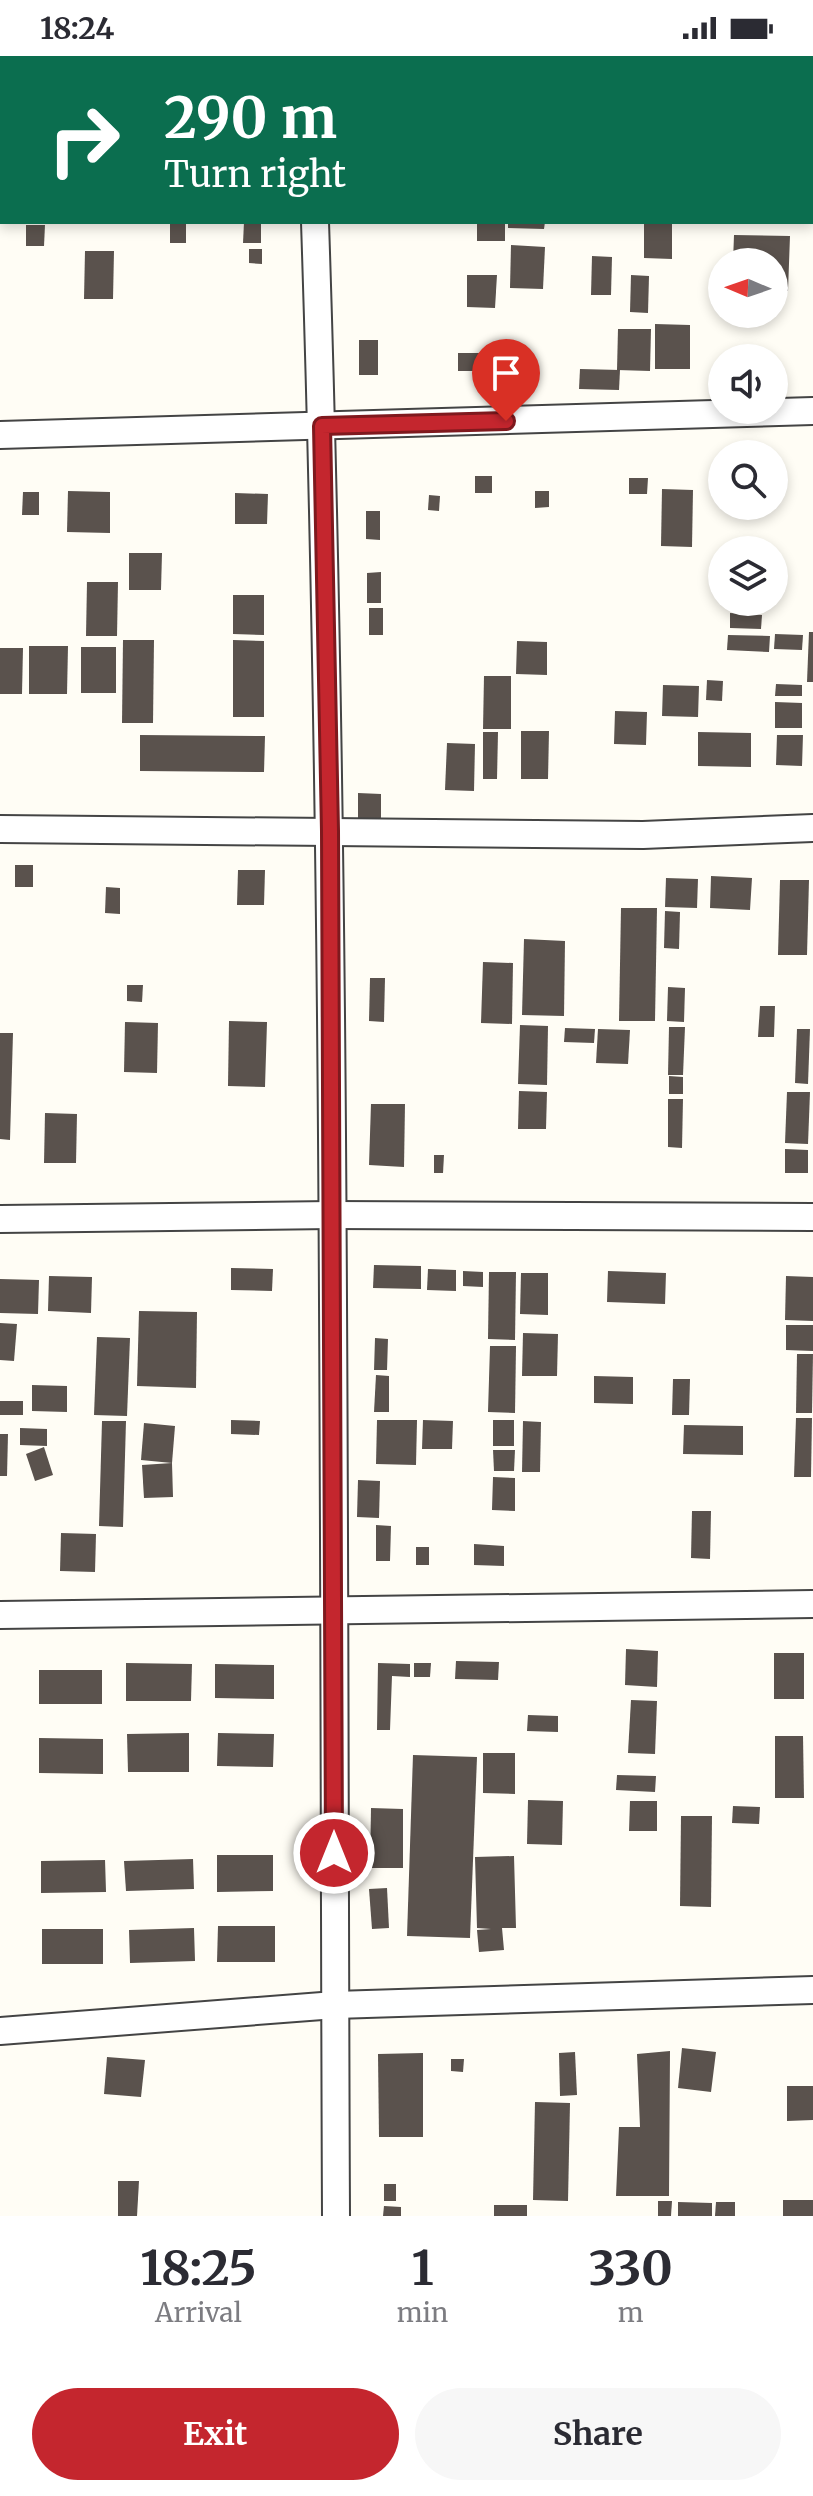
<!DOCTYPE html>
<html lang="en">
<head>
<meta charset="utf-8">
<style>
  :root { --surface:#fff; --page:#f7f7f7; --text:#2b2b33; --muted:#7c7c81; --accent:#c4262e }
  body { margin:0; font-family:Merriweather,serif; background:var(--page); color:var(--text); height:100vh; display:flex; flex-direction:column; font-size:30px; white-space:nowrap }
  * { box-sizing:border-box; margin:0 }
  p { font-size:26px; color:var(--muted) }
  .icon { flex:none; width:44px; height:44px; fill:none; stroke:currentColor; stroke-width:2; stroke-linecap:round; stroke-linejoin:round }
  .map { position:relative; height:2160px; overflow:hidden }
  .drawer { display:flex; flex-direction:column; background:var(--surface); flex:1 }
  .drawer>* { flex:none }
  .banner { position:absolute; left:0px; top:0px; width:814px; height:168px; box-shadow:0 4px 12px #0003; background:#0b6e4f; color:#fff; overflow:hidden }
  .needle { width:52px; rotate:272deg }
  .tools { position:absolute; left:708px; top:192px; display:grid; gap:16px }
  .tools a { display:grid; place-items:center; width:80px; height:80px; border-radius:50%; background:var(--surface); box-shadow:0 4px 12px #0003; font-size:40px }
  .pin { position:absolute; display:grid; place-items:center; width:68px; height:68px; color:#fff; margin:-82px -34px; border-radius:50% 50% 50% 0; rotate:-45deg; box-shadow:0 0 8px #0007 }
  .pin .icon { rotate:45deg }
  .me { position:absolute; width:88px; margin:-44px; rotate:0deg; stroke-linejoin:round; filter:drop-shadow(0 0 6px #0008) }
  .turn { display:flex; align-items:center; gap:28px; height:168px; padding:0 32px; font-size:36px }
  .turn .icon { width:104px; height:104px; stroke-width:2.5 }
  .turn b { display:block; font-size:56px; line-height:68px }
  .eta { display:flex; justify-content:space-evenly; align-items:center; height:136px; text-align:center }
  .eta b { font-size:48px; font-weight:700; line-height:56px }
  .action { display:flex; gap:16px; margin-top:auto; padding:16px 32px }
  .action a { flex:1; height:92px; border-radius:48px; background:var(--accent); color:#fff; font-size:32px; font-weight:700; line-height:92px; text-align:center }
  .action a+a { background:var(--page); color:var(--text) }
  .status { display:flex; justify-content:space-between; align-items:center; height:56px; padding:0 40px; background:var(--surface); direction:ltr }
  .status svg { height:22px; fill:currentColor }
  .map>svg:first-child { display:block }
</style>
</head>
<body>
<div class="status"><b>18:24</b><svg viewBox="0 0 49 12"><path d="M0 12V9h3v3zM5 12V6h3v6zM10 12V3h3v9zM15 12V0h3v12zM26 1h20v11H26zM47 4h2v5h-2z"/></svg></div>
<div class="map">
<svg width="813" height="2160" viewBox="0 0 813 2160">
  <rect width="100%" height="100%" fill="#fffdf5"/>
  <!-- building -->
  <g fill="#5a524d">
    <rect x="170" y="166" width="16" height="21"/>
    <path d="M244,166H261V187H243Z"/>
    <rect x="477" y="166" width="28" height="19"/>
    <path d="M508,166H545L544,173L508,172Z"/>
    <path d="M644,167H672V203L644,202Z"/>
    <path d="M26,169H45L44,190H26Z"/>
    <path d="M734,179L790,180L788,235L774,234V206H733Z"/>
    <path d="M511,189L545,191L543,233L510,232Z"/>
    <path d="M249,193H262V208L249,207Z"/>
    <path d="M85,195H114L113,243H84Z"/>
    <path d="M592,200L612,201L611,239H591Z"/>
    <path d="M467,219H497L495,252L467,251Z"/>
    <path d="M631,219L649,220L648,257L630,256Z"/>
    <path d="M655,268L690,269V313H655Z"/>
    <path d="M618,273H651L650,315L617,314Z"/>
    <rect x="359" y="284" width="19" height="35"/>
    <path d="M458,297H486L485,315H458Z"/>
    <path d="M580,313L620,314L619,334L579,333Z"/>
    <rect x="475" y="420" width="17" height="17"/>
    <path d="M629,422H648L647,438H629Z"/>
    <path d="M662,433L693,434L692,491L661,490Z"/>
    <path d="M68,435L110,436V477L67,476Z"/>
    <path d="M535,435H549V451L535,452Z"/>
    <path d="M23,436H39V459H22Z"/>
    <path d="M235,437L268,438L267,468H235Z"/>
    <path d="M429,439L440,440L439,455L428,454Z"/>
    <path d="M366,455H380V484L366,483Z"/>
    <path d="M129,497H162L161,534H129Z"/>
    <path d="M381,516V547H367V517Z"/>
    <path d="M87,526H118L117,580H86Z"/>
    <path d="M233,539H264V579L233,578Z"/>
    <rect x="369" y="552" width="14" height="27"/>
    <path d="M730,557L762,559L761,573L730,572Z"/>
    <path d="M809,576H813V626H807Z"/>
    <path d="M775,578L803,579L802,594L774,593Z"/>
    <path d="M728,579L770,580L769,596L727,594Z"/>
    <path d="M123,584H154L153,667H122Z"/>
    <path d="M233,584L264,585V661H233Z"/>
    <path d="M517,585L547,586V619L516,618Z"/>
    <path d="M29,590H68L67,638H29Z"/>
    <rect x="81" y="591" width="35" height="46"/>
    <path d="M0,592H23L22,638H0Z"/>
    <path d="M484,620H511V673H483Z"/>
    <path d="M707,624L723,625L722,645L706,644Z"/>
    <path d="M776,628L802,629V640H775Z"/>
    <path d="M663,629L699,630L698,661L662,660Z"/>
    <path d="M775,646L802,647V672H775Z"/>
    <path d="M615,655L647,656L646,689L614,688Z"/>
    <path d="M521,675H549L548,723H521Z"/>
    <path d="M483,676H498L497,723H483Z"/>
    <path d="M698,676L751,677V711L698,710Z"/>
    <path d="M140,679L265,680L264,716L140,715Z"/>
    <path d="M777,679H803L802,710L776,709Z"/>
    <path d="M447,687L475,688L474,735L445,734Z"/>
    <path d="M358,737L381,738V768H358Z"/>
    <rect x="15" y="809" width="18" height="22"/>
    <path d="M238,814H265L264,849H237Z"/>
    <path d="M711,820L752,822L750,854L710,852Z"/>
    <path d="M666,822L698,823L697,852L665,851Z"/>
    <path d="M780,824H809L807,899H778Z"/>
    <path d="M106,831L120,832V858L105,857Z"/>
    <path d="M621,852H657L655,965H619Z"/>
    <path d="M665,855L680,856L679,893L664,892Z"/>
    <path d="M524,883L565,885L564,960L522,959Z"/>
    <path d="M483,906L513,907L512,968L481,967Z"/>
    <path d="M370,922H385L384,966L369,965Z"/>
    <path d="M127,929H143L142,946L127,945Z"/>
    <path d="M668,931L685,932L684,966L667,965Z"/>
    <path d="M760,950H775L774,981H758Z"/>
    <path d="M229,965L267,966L265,1031L228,1030Z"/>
    <path d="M125,966L158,967L157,1017L124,1016Z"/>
    <path d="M520,969L548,970L547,1029L518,1028Z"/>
    <path d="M669,971H685L683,1019H668Z"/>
    <path d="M565,972L595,973L594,987L564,986Z"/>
    <path d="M598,973L630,974L628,1008L596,1007Z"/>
    <path d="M797,973H810L808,1028L795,1027Z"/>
    <path d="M0,977H13L10,1084L0,1083Z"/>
    <path d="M669,1020L683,1021V1038H669Z"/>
    <path d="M519,1035L547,1036L546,1073H518Z"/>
    <path d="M787,1036H810L808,1088L785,1087Z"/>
    <path d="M668,1043H683L682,1092L668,1091Z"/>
    <path d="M371,1048H405L404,1111L369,1109Z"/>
    <path d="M45,1057L77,1058L76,1107H44Z"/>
    <path d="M785,1093L808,1094V1117H785Z"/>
    <path d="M434,1099H444L443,1117H434Z"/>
    <path d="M374,1209L421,1210V1233L373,1232Z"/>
    <path d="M231,1212L273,1213L272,1235L231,1234Z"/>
    <path d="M428,1213L456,1214V1235L427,1234Z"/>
    <path d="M463,1215L483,1216V1231L463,1230Z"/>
    <path d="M608,1215L666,1217L665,1248L607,1246Z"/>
    <path d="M489,1216H516L515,1284L488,1283Z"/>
    <path d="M521,1217H548V1259L520,1258Z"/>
    <path d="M49,1220L92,1221L91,1257L48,1255Z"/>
    <path d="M786,1220L813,1221V1265L785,1264Z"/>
    <path d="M0,1223L39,1224L38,1258L0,1257Z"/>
    <path d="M139,1255L197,1256L196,1332L137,1330Z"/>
    <path d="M0,1267L17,1268L14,1305L0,1304Z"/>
    <path d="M786,1269H813V1295L786,1294Z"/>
    <path d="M523,1277L558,1278L557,1320H522Z"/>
    <path d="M97,1281L130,1282L127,1360L94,1359Z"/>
    <path d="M375,1282L388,1283L387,1314H374Z"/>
    <path d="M490,1290H516L515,1357L488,1356Z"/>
    <path d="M797,1298H813L812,1357H796Z"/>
    <path d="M376,1319L389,1320V1356H374Z"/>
    <path d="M594,1320L633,1321V1348L594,1347Z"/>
    <path d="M673,1323H690L689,1359H672Z"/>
    <path d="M32,1329L67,1330V1356L32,1355Z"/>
    <rect x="0" y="1345" width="23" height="14"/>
    <path d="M796,1362H812L811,1421H794Z"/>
    <path d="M231,1364L260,1365L259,1379L231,1378Z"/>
    <path d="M377,1364H417L416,1409L376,1408Z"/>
    <path d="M423,1364L453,1365L452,1393H422Z"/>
    <rect x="493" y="1364" width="21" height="26"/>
    <path d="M102,1365H126L123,1471L99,1470Z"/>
    <path d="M523,1365L541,1366L540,1416H522Z"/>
    <path d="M144,1367L175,1370L172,1407L141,1404Z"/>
    <path d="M684,1369L743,1370V1399L683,1398Z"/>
    <path d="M20,1372L47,1373V1390L20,1389Z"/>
    <path d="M0,1378H8L7,1420H0Z"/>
    <path d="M44,1391L53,1419L35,1425L26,1398Z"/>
    <path d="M493,1394H515L514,1415H494Z"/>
    <path d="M172,1407L173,1441L144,1442L142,1409Z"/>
    <path d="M493,1421L515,1422V1455L492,1454Z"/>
    <path d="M358,1424L380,1425L379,1462L357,1461Z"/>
    <path d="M692,1455H711L710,1503L691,1502Z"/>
    <path d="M376,1469L391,1470L390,1505H376Z"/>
    <path d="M61,1477L96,1478L95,1516L60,1515Z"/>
    <path d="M474,1488L504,1490V1510L474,1509Z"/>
    <rect x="416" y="1491" width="13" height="18"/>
    <path d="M626,1593L658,1595L657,1631L625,1629Z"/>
    <rect x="774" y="1597" width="30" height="46"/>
    <path d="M456,1605L499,1606L498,1624L455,1623Z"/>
    <path d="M126,1607L192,1608L191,1645H126Z"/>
    <path d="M378,1607L410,1608V1621L392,1620L390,1674H377Z"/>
    <path d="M414,1607H431L430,1621H414Z"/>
    <path d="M215,1608L274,1609V1643L215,1642Z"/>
    <rect x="39" y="1614" width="63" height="34"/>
    <path d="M631,1644L657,1645L655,1698L628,1697Z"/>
    <path d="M528,1659L558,1660V1676L527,1675Z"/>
    <path d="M189,1677V1716H128L127,1678Z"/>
    <path d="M218,1677L274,1678L273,1711L217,1710Z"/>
    <path d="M775,1680H803L804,1742H775Z"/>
    <path d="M39,1682L103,1683V1718L39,1717Z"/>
    <path d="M483,1697H515V1738L483,1737Z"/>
    <path d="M413,1699L477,1701L470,1882L407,1880Z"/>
    <path d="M617,1719L656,1720L655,1736L616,1734Z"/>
    <path d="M528,1744L563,1745L562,1789L527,1788Z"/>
    <path d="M630,1745H657V1775H629Z"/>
    <path d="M733,1750L760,1751L759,1768L732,1767Z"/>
    <path d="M371,1752L403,1753V1812H370Z"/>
    <path d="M681,1760H712L711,1851L680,1850Z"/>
    <path d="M217,1799H273V1835L217,1836Z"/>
    <path d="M514,1800L516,1872H502L504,1894L479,1896L477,1874L491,1873L477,1872L475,1801Z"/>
    <path d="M193,1803L194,1833L126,1835L124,1805Z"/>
    <path d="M105,1804L106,1836L41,1837V1805Z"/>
    <path d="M387,1832L389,1872L372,1873L369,1833Z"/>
    <path d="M218,1870H275V1906H217Z"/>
    <path d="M194,1872L195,1905L130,1907L129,1874Z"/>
    <rect x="42" y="1873" width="61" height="35"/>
    <path d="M682,1992L716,1996L711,2036L678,2032Z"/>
    <path d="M670,1995L669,2140H616L619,2071H640L637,1998Z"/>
    <path d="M575,1996L577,2039L560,2040L559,1997Z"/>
    <path d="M423,1997V2081H379L378,1998Z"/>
    <path d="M107,2001L145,2004L141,2041L104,2038Z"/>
    <path d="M451,2003H464L463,2016L451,2015Z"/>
    <path d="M787,2030H813V2064L787,2065Z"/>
    <path d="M535,2046L570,2047L568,2145L533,2144Z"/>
    <path d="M118,2125H139L137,2160H118Z"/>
    <rect x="384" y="2128" width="12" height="17"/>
    <rect x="783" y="2144" width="30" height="16"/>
    <path d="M658,2145H672L671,2160H658Z"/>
    <path d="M678,2146L712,2147V2160H678Z"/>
    <path d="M716,2146H735V2160H715Z"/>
    <rect x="494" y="2149" width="33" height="11"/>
    <path d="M384,2150L401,2151V2160H383Z"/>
  </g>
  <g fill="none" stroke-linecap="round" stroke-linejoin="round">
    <defs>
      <g id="minor">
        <path d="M310,0V2"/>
        <path d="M315,166C337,830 333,1495 336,2160"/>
        <path d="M0,379L813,355"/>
        <path d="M0,773L643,779L813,772"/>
        <path d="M0,1163L331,1159L813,1161"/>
        <path d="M0,1559L813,1548"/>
        <path d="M0,1975L335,1949L813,1934"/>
      </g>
    </defs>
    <!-- minor casing -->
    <use href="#minor" stroke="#444" stroke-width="30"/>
    <!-- minor -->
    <use href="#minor" stroke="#fff" stroke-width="26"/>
  </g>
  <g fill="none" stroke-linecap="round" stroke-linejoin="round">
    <defs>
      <path id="route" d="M334,1797L330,775L322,370L506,365"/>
    </defs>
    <!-- route casing -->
    <use href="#route" stroke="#7f191e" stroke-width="20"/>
    <!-- route -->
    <use href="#route" stroke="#c4262e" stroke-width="14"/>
  </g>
</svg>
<div class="tools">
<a><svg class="needle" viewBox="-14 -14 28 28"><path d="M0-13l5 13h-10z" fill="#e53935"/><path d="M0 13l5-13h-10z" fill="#7c7c81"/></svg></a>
<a><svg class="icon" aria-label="sound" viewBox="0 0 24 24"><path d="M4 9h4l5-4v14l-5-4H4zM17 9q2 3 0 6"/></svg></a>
<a><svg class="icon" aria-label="search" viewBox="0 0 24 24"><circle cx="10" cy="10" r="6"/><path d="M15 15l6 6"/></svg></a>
<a><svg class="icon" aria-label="layers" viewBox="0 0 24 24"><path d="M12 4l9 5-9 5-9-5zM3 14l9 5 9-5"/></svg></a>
</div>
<div class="pin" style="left:506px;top:365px;background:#d93025"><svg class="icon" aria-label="arrive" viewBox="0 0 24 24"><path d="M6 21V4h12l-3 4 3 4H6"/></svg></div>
<svg class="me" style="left:334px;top:1797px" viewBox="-20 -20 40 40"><circle r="17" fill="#c4262e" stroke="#fff" stroke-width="3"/><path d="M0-11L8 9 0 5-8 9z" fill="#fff"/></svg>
<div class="banner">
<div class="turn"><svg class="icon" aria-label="right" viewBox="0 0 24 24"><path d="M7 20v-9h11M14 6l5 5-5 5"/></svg><div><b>290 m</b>Turn right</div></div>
</div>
</div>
<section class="drawer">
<div class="eta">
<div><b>18:25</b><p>Arrival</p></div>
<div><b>1</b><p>min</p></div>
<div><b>330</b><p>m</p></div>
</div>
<div class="action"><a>Exit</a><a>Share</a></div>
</section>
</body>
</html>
